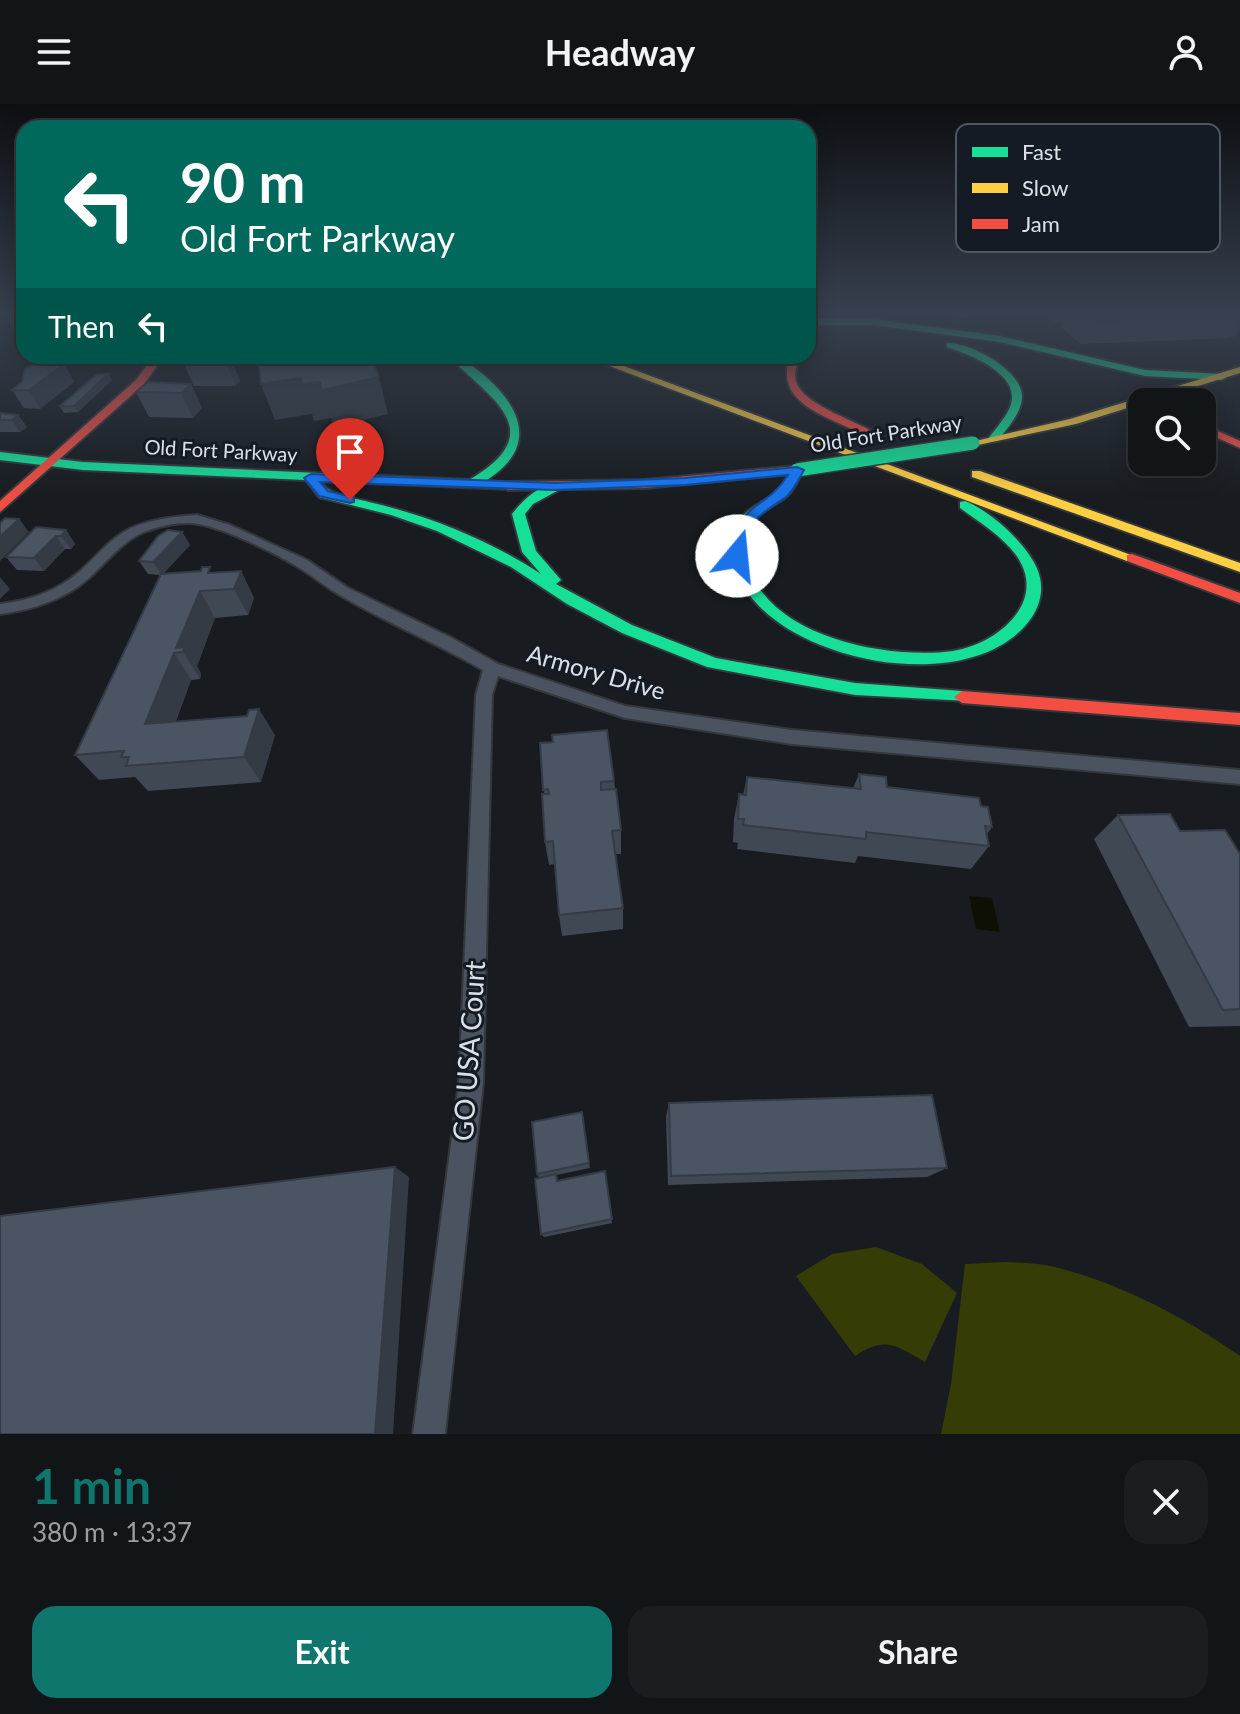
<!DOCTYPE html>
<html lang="en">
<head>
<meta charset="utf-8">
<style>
  :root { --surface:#121518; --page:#1b1e21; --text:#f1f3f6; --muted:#9c9fa2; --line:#313437; --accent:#0f766e }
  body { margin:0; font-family:Lato,sans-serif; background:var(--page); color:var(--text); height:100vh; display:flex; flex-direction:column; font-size:30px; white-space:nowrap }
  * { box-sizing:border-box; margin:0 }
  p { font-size:26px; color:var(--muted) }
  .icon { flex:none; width:44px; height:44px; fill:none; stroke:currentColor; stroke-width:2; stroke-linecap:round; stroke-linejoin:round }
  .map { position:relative; height:1330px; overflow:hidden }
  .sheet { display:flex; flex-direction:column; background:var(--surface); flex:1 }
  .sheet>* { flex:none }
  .hud { position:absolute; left:16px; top:16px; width:800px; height:244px; border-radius:24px; box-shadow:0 4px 20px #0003,0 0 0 2px var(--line); background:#00695c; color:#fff; overflow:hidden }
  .tools { position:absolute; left:1128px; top:284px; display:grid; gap:16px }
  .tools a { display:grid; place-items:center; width:88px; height:88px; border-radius:16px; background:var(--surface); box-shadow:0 4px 20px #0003,0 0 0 2px var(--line); font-size:40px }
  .pin { position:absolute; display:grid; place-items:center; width:68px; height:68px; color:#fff; margin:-82px -34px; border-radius:50% 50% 50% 0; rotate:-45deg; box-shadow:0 0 8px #0007 }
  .pin .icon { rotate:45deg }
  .me { position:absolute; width:88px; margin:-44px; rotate:17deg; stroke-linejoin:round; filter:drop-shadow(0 0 6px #0008) }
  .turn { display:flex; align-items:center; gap:28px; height:168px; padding:0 32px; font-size:36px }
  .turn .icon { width:104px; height:104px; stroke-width:2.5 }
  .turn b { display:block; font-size:56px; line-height:68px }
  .then { display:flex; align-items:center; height:76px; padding:0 32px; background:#0003; gap:16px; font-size:30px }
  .round { display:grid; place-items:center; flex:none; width:84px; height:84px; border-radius:24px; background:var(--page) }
  .headline { display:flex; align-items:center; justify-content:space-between; height:136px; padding:0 32px }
  h1 { font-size:48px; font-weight:700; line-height:60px; color:var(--accent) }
  .cta { display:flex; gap:16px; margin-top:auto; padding:16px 32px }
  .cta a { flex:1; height:92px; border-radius:24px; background:var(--accent); color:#fff; font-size:32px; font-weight:700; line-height:92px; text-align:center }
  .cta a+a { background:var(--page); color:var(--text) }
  header { display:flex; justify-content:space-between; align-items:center; height:104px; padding:0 32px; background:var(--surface); font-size:36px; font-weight:700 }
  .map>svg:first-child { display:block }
</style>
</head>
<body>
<header><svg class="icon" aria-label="menu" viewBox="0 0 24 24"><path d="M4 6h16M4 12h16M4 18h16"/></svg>Headway<svg class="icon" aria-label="person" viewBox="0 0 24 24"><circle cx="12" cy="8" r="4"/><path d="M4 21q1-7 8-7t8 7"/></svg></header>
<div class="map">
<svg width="1240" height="1330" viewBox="0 0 1240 1330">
  <rect width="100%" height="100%" fill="#181c20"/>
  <!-- green -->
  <g fill="#363c05">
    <path d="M876,1143L922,1160L957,1189L925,1258C895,1241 886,1232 855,1252L796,1172L832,1150Z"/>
    <path d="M1005,1158C1022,1159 1039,1159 1055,1163C1122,1180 1184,1213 1240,1252V1330H941L951,1280L965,1160Z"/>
  </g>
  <!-- water -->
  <path fill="#0e1003" d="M969,792L992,794L1000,828L976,825Z"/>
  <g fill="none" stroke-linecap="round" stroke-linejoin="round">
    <defs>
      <path id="street" d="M197,411L230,421L307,456L348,484L450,533L498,560L625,602L792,626L1240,666V680L792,640L625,614L498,572L492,591L483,979L445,1330H413L459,979L476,591L483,566C436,539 385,518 338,490C324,482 312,471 298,463C275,449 224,424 198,420C182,417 159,422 144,428C121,438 107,458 89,474C64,496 32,506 0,510V500C28,497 57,487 79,468C98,452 112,431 136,422C155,415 177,412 197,411Z"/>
      <g id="fast">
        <path d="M808,215H874L1000,232L1145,266L1222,270L1227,273L1222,276L1145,272L1000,238L874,221H808Z"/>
        <path d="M947,239C970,238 1024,267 1022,294C1021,310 1007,324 998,337L988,335C995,325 1005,315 1010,303C1023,270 970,251 947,243Z"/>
        <path d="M448,252C463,252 473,263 485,272C525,307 536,346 485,377L512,379V385L319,377C331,392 351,393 369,398C430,412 489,436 541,470L522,448L512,410C523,396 540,379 559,380V386L533,400L525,410L536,447L561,476L556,480L632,521L716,554L855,579L962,587L970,593L968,597L855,591L707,563L622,529L567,500L511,463L437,427L391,411L319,393L306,376L83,366L0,356V348L83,358L469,376C552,327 491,295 448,252Z"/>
        <path d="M793,363L803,366C798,375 795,385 787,392C773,404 747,411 746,433C739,528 882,557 953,547C998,540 1049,497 1016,451C1001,431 979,418 960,404V398L965,397C990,406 1029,442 1038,467C1044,483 1041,499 1032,513C976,596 787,560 743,481C735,466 727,441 735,423C744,403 767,399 781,384C786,379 789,370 793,363Z"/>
      </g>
      <g id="slow">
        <path d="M583,252H597L1139,454L1137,457H1127Z"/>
        <path d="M1240,263V269L1076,320L973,342L967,339L1070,315Z"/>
        <path d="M972,367H980L1240,459V468L972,373Z"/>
      </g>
      <g id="jam">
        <path d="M154,252H164L144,280L0,408V397L136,276Z"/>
        <path d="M790,252H800C797,262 792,272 798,282C809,303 858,317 878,331V335H870C836,313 772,304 790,252Z"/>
        <path d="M1202,320L1240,337V344L1202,327Z"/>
        <path d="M797,362L803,366L801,369L645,384L508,386L502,382L508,378L645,376Z"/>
        <path d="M1132,450L1240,489V499L1127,457V451Z"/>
        <path d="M962,587L1240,609V621L962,599L954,593Z"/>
      </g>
    </defs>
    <!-- street casing -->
    <use href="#street" stroke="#34373b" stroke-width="4"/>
    <!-- fast casing -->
    <use href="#fast" stroke="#34373b" stroke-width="4"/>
    <!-- slow casing -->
    <use href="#slow" stroke="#34373b" stroke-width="4"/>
    <!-- jam casing -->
    <use href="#jam" stroke="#34373b" stroke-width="4"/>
    <!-- street -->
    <use href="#street" fill="#4a535f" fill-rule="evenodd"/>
    <!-- fast -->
    <use href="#fast" fill="#16e098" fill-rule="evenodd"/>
    <!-- slow -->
    <use href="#slow" fill="#ffcf43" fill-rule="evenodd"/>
    <!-- jam -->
    <use href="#jam" fill="#f24e42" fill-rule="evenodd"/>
    <defs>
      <path id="fast-bridge" d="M797,366L973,339"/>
    </defs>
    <!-- fast-bridge casing -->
    <use href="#fast-bridge" stroke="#34373b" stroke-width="16" stroke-linecap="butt"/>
    <!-- fast-bridge -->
    <use href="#fast-bridge" stroke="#16e098" stroke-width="13"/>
  </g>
  <!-- wall -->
  <g fill="#404854">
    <path d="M949,207H1018L1017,210L956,214Z"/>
    <path d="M1042,207H1240V225L1236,232L1228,234L1081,240L1062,224L1065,217L1052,218L1042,209Z"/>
    <path d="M24,209V241L6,213Z"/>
    <path d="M72,252H127L129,256L122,262H78Z"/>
    <path d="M230,253L240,277L235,282H194L183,258Z"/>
    <path d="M64,260L74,278L40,305L24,304L12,286Z"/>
    <path d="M112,276L78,308L64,309L60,302Z"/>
    <path d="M191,280L202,304L193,314L149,313L136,288Z"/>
    <path d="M0,309L18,311L27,323L20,328H0Z"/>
    <path d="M66,426L75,440L71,445H65L44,467L17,466L6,453Z"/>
    <path d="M182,428L190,441L163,470L241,467L254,494L248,511L215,514L197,562L201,570L200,575L191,576L176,617L275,631L261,678L148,687L135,673L99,676L75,651L160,471L148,470L139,457Z"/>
    <path d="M540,639L614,677L621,726V750H616L623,804V825L562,832L559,811L555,760L549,761L545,738L544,690Z"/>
    <path d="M859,670L887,683L981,702L992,723L987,730L989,742L971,765L858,752L855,759L737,745L738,739L733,738L734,715L739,690L743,691L747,673L853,684Z"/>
    <path d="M1118,711L1180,727L1240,750V922L1189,923L1094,735Z"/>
    <path d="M669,999L947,1064L927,1073L668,1081L666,1013Z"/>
    <path d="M582,1008L590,1064L556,1071L558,1077L605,1067L612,1119L544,1133L541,1130L539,1074L537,1070Z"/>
  </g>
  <!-- shaded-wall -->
  <g fill="#343b45">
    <path d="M1240,214V225L1236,232L1228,234Z"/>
    <path d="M24,224V237L17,225Z"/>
    <path d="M116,252H127L129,256L122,262Z"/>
    <path d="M351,252H366L372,275L379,273L388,310L334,323L331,314L314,317L312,310L275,316L261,280L301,274L320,278Z"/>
    <path d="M230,253L240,277L235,282L226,258Z"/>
    <path d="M64,260L74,278L40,305L29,286Z"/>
    <path d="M108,270L112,276L78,308L74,302Z"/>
    <path d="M191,280L202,304L193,314L181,289Z"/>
    <path d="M18,311L27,323L20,328L12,316Z"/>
    <path d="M19,415L29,428L0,457V433Z"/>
    <path d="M66,426L75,440L71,445L61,432Z"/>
    <path d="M182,428L190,441L162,471L153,458Z"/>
    <path d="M56,432L65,445L44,467L34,454Z"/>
    <path d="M241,467L254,494L248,511L234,485Z"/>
    <path d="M0,473L10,485L0,495Z"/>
    <path d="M200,487L215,514L197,562L201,570L200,575L183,548L176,544Z"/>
    <path d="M174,549L191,576L165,645L145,620Z"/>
    <path d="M259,605L275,631L261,678L244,653Z"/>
    <path d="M395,1063L409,1073L393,1330H375Z"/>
  </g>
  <!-- building -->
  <g fill="#4a5462" stroke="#343b45" stroke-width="2">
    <path d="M1081,207H1240V211L1092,217Z"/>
    <path d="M24,209V224L17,225L6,213Z"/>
    <path d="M258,252H351L352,257L361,256L363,261L374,259L379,273L322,286L320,278L302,280L301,274L261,280Z"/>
    <path d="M188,253H230L226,258H183Z"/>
    <path d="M35,259L64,260L29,286H12L22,278L25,265Z"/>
    <path d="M97,270H108L74,302H60Z"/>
    <path d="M148,278L191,280L181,289L136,288Z"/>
    <path d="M0,309L18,311L12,316H0Z"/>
    <path d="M5,414L19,415L0,433V419Z"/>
    <path d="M36,423L66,426L61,432H56L34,454L6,453Z"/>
    <path d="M168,426L182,428L153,458L139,457L158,432Z"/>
    <path d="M202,463H210L208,469L241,467L234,485L200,487L176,544L184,543L183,548L174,549L145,620L247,612L249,606L259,605L244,653L126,662L129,653H121L124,647L75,651L161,470L201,467Z"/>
    <path d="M607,626L614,677L601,678V686L616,685L621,726L612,727L623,804L559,811L553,737L545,738L542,690H549L548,685L543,686L540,639L553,638L552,631Z"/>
    <path d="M859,670L886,673L887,683L979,694L981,702L988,703L992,723L985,722L989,742L866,728V735L743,721L744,715H738L739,690L746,691L747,673L861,685Z"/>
    <path d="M1170,710L1180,727L1225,726L1240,750V905L1223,906L1118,711Z"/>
    <path d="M932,991L947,1064L671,1072L669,999Z"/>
    <path d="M582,1008L589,1059L537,1070L532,1018Z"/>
    <path d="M395,1063L375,1330H0V1112Z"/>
    <path d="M605,1067L612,1115L541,1130L535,1075L556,1070L557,1077Z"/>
  </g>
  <!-- sky -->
  <linearGradient id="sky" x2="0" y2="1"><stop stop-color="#0d0f12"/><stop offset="0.53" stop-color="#37404e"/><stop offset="1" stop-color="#37404e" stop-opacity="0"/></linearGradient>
  <rect width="1240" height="394" fill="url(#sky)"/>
  <!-- route -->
  <path fill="#1a73e8" stroke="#114b97" stroke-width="2" d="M797,363L804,366C799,375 793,387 786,393C758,412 748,416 744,452L737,456L730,452C738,395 765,408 788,371L685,381L555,386L320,378L328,387L354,393V398L350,399L319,392L304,374L311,370L555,379L685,374Z"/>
  <g text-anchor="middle" stroke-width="6" stroke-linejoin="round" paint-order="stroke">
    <!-- far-street labels -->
    <g font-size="20" fill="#dce0e6" stroke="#151b24">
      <text transform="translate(886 330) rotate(-9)" y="7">Old Fort Parkway</text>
      <text transform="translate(221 347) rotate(3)" y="7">Old Fort Parkway</text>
    </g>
    <!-- street labels -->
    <g font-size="24" fill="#dce0e6" stroke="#151b24">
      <text transform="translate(596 569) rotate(16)" y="8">Armory Drive</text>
    </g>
    <!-- near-street labels -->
    <g font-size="28" fill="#dce0e6" stroke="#151b24">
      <text transform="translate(469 947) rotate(-86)" y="10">GO USA Court</text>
    </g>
  </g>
  <!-- legend -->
  <rect x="956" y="20" width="264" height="128" rx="12" fill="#151b24" stroke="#51565e" stroke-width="2"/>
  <rect x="972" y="43" width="36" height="10" fill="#16e098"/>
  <rect x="972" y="79" width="36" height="10" fill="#ffcf43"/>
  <rect x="972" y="115" width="36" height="10" fill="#f24e42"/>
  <g font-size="22" fill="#dce0e6">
    <text x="1022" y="56">Fast</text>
    <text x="1022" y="92">Slow</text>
    <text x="1022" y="128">Jam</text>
  </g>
</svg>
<div class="tools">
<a><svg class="icon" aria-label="search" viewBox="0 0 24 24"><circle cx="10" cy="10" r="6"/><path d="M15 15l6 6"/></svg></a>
</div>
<div class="pin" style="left:350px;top:396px;background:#d93025"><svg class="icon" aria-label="arrive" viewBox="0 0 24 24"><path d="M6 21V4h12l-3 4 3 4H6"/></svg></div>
<svg class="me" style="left:737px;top:452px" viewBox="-20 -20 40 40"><circle r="19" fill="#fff"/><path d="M0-13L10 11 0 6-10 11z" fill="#1a73e8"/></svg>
<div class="hud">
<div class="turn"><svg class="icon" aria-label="left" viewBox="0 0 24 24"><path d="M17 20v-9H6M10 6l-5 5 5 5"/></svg><div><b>90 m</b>Old Fort Parkway</div></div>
<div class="then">Then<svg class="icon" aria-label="left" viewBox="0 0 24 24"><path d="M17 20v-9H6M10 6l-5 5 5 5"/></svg></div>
</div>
</div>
<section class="sheet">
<div class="headline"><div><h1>1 min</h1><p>380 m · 13:37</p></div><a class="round"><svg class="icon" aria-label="close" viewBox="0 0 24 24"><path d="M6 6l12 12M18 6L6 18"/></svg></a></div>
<div class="cta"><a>Exit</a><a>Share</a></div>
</section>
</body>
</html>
